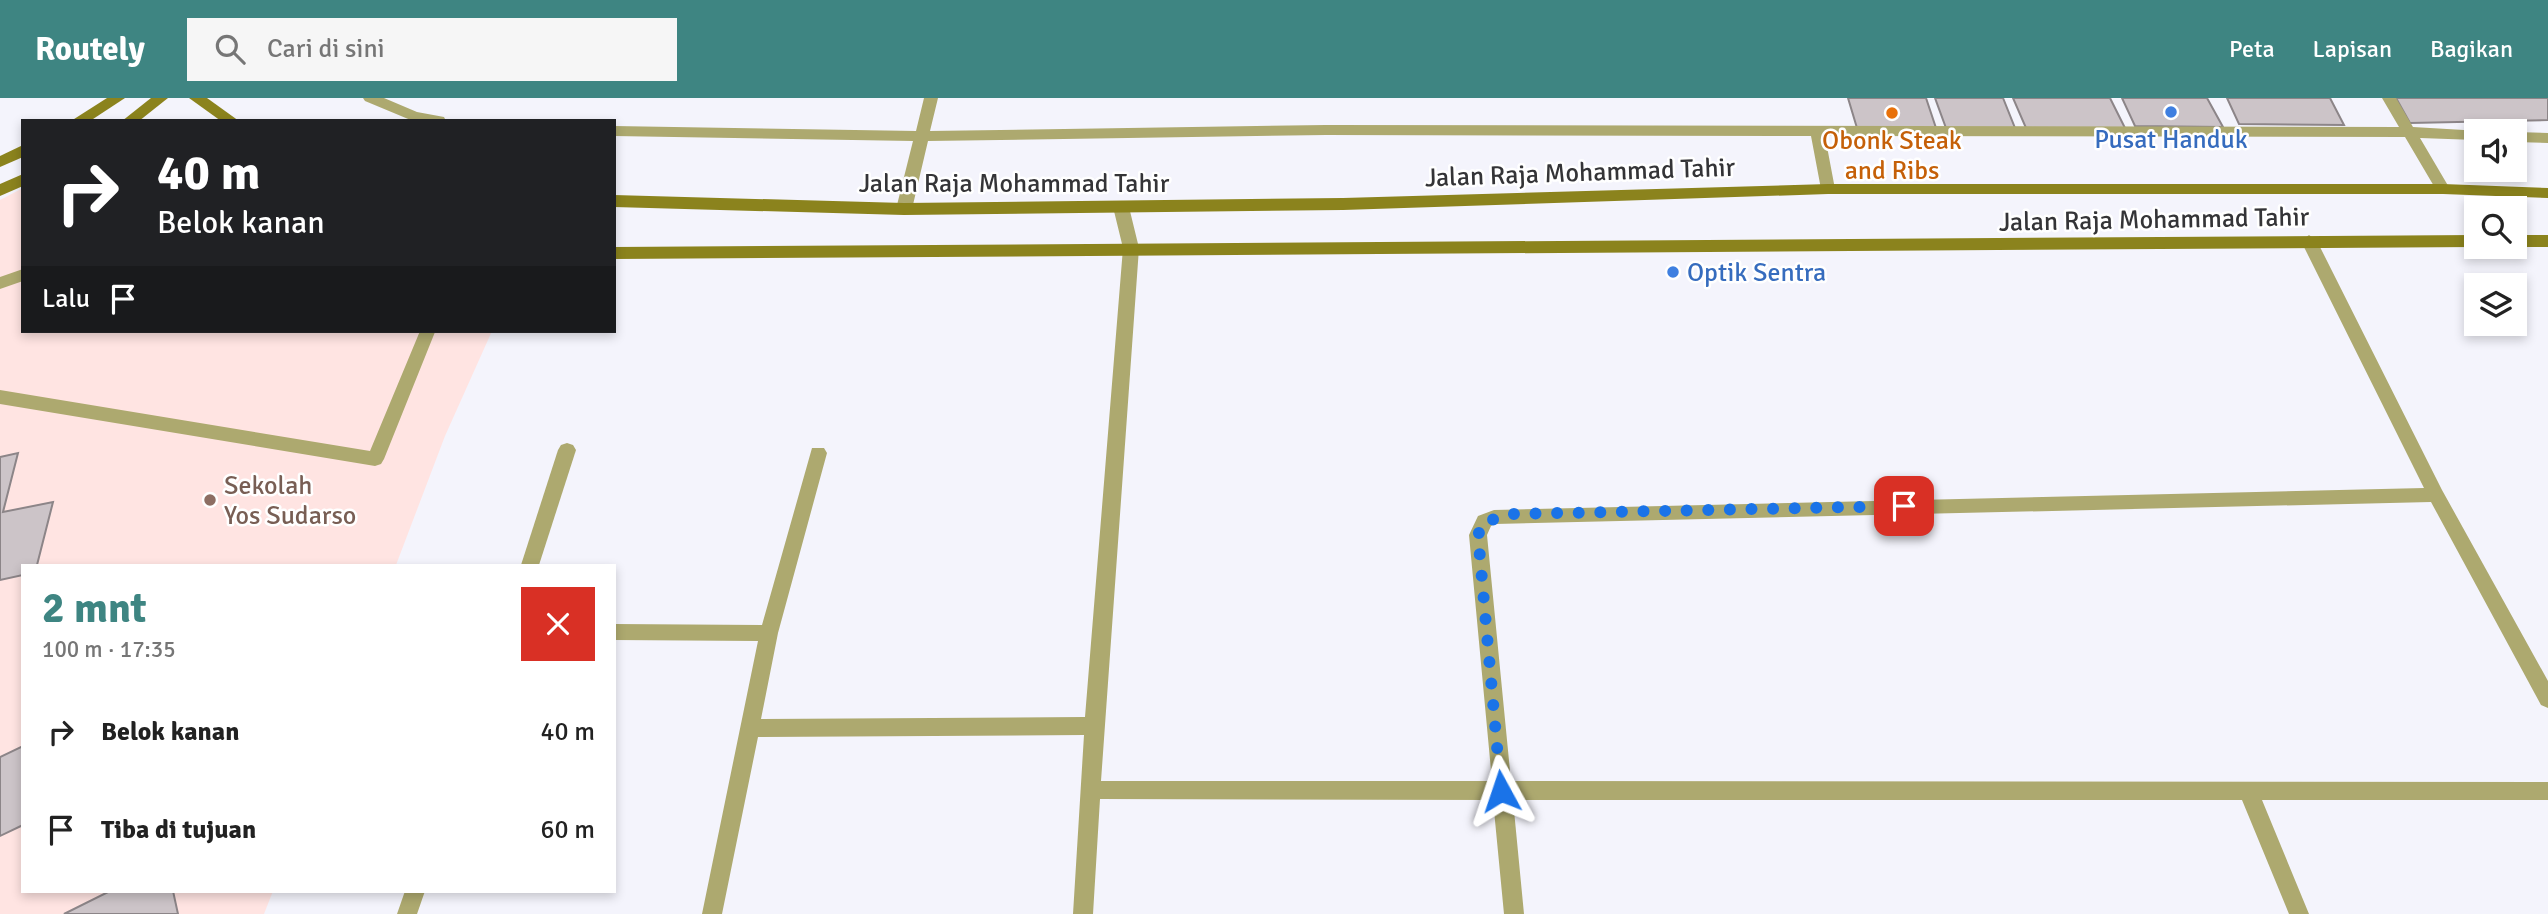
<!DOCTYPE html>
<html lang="id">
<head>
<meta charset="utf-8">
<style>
  :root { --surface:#fff; --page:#f6f6f6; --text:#222; --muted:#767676; --accent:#3e8582 }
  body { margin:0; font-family:Signika,sans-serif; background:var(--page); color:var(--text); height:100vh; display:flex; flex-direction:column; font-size:26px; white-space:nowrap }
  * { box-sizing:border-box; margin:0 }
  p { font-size:23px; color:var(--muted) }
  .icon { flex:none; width:38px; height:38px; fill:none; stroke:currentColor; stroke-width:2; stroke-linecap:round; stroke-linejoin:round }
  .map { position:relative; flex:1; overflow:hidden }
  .sheet { position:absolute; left:21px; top:466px; width:595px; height:329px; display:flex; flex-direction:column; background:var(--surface); border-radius:0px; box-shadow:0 4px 10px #0003 }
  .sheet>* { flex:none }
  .top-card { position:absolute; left:21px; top:21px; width:595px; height:214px; border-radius:0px; box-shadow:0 4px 10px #0003; background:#202124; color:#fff; overflow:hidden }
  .fabs { position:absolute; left:2464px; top:21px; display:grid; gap:14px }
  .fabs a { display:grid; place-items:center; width:63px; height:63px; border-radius:0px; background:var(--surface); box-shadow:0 4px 10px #0003; font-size:35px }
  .pin { position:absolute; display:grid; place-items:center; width:60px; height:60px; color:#fff; margin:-30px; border-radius:14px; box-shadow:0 4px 10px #0006 }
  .me { position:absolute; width:77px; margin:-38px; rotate:355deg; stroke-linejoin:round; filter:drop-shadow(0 0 5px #0008) }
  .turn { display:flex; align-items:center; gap:24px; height:147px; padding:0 21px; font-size:32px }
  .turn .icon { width:91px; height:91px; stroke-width:2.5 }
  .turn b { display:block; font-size:49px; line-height:60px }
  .then { display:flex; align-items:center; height:66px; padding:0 21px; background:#0003; gap:14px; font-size:26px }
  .round { display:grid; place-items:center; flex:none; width:74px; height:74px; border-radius:0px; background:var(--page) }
  .summary { display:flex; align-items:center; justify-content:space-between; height:119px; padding:0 21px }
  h1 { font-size:42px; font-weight:800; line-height:52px; color:var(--accent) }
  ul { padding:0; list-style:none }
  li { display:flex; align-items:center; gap:21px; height:98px; padding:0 21px }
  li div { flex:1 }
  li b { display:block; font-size:26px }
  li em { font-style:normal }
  header { display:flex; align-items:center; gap:42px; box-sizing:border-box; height:98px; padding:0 35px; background:var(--accent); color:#fff }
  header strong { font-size:33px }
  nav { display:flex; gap:38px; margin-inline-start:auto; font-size:24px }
  .search { width:490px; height:63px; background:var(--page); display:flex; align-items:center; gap:18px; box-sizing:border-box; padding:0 24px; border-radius:0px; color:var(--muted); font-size:26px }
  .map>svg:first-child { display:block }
</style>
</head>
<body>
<header>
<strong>Routely</strong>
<div class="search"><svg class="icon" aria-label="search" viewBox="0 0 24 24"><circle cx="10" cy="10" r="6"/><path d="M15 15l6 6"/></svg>Cari di sini</div>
<nav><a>Peta</a><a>Lapisan</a><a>Bagikan</a></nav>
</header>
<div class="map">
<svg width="2548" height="816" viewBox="0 0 2548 816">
  <rect width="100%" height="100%" fill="#f4f4fc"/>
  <!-- education -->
  <path fill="#ffe4e2" d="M23,90V233H492L445,338L396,467H23V793H273L264,816H0V102Z"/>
  <!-- building -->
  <g fill="#ccc4c8" stroke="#8c8588" stroke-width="2">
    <path d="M1848,0H1926L1936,30H1857Z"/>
    <path d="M1935,0H2003L2015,30H1946Z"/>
    <path d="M2013,0H2110L2125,30H2026Z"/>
    <path d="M2122,0H2207L2223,29L2135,28Z"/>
    <path d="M2227,0H2330L2344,27L2239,26Z"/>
    <path d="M2396,0H2548V22L2410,25Z"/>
    <path d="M18,355L3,414L53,404L37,467H23V477L0,482V359Z"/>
    <path d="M23,648V727L0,738V659Z"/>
    <path d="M110,793H173L178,816H64Z"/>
  </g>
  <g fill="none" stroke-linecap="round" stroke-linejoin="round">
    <!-- lane -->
    <g fill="#ada96f" fill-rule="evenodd">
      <path d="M23,171V183L0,191V179Z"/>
      <path d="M420,233L435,234L384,361L381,366L375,368L0,306V292L370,353Z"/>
    </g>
    <!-- street -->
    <g fill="#ada96f" fill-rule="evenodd">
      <path d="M363,0H384L417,14L444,19L446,23H413L365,3Z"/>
      <path d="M924,0H938L930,33L1326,27L2399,29L2382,0H2396L2413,29L2481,33H2476V42L2420,40L2450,91L2443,96L2438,95L2405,39L1825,38L1835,91L1828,96L1821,91L1811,38L1326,37L928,43L912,111L904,117L896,111L913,43L614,38V28L916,33Z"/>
      <path d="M2515,34L2548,35V45L2515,44Z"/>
      <path d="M1121,103L1129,109L1139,150L1101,683H1492L1469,437L1478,418L1494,412L2424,390L2301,143L2309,137L2317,143L2442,392L2548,583V610L2541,607L2431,404L1495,426L1491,428L1487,437L1511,683L2548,684V702H2262L2309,816H2289L2242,702H1513L1524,816H1504L1493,702L1100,701L1093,816H1073L1084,637L758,639L722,816H702L758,543L614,542V526L762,527L812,350H824L827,355L778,535L761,621L1085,619L1123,150L1113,109Z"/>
      <path d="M567,345L573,347L576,352L539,467H521L558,352L561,347Z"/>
      <path d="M405,793H425L417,816H397Z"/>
    </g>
    <!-- secondary -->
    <g fill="#8b831d" fill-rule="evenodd">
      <path d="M107,0H125L90,23H71Z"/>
      <path d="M151,0H168L139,23H122Z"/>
      <path d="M189,0H207L239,23H221Z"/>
      <path d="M23,47V59L0,69V58Z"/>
      <path d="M23,76V88L0,98V86Z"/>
      <path d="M1828,86H2443L2548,90V100L2443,96H1828L1343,112L904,117L614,109V97L904,105L1343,100Z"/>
      <path d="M2476,137V149L614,161V149Z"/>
      <rect x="2515" y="137" width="33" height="12"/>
    </g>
  </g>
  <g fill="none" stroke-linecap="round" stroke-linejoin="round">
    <!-- route -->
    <path stroke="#1a73e8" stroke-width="12" stroke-dasharray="0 21.6" d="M1501,693L1478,437L1484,424L1512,416L1904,408"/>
  </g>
  <!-- markers -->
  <g fill="#3f7fe0" stroke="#fff" stroke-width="2.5">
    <circle cx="2171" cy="14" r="7"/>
    <circle cx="1673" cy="174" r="7"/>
  </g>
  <circle fill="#e8710a" stroke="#fff" stroke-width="2.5" cx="1892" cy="15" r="7"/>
  <circle fill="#8d6e63" stroke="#fff" stroke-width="2.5" cx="210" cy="402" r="7"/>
  <g text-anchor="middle" stroke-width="5" stroke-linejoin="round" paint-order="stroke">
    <!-- shop labels -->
    <g font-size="26" fill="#366cbe" stroke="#fff">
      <text x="2171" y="50">Pusat Handuk</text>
      <text x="1687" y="183" text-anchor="start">Optik Sentra</text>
    </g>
    <!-- food labels -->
    <g font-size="26" fill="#c56008" stroke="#fff">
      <text x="1892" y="51">Obonk Steak<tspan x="1892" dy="30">and Ribs</tspan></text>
    </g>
    <!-- street labels -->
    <g font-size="26" fill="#343437" stroke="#fff">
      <text transform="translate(1580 74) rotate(-2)" y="9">Jalan Raja Mohammad Tahir</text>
      <text x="1014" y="94">Jalan Raja Mohammad Tahir</text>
      <text transform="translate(2154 121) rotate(-1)" y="9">Jalan Raja Mohammad Tahir</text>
    </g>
    <!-- education labels -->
    <g font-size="26" fill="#785e54" stroke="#fff" text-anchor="start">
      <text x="224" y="396">Sekolah<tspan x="224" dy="30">Yos Sudarso</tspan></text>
    </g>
  </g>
</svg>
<div class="fabs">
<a><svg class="icon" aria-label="sound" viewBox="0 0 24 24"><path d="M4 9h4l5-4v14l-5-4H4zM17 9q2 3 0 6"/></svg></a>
<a><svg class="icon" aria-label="search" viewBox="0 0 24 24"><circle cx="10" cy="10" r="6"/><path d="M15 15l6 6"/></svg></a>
<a><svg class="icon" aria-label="layers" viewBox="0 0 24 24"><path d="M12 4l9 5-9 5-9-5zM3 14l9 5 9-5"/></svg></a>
</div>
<div class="pin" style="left:1904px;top:408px;background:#d93025"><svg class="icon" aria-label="arrive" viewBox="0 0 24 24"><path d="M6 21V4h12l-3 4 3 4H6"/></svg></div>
<svg class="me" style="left:1501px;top:693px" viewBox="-20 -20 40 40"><path d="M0-17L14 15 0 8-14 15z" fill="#1a73e8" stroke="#fff" stroke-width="4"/></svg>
<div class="top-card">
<div class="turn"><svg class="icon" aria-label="right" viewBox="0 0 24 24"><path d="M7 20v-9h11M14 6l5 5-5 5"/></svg><div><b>40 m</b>Belok kanan</div></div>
<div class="then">Lalu<svg class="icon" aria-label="arrive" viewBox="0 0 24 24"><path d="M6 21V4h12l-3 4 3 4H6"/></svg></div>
</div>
<section class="sheet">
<div class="summary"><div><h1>2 mnt</h1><p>100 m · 17:35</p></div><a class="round" style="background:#d93025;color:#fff"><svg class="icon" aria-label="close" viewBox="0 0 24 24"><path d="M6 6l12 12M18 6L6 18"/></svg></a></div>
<ul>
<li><svg class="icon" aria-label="right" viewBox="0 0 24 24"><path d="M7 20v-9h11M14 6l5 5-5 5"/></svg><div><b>Belok kanan</b></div><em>40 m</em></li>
<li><svg class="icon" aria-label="arrive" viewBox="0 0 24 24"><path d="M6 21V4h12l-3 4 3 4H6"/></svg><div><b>Tiba di tujuan</b></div><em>60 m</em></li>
</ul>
</section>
</div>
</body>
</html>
